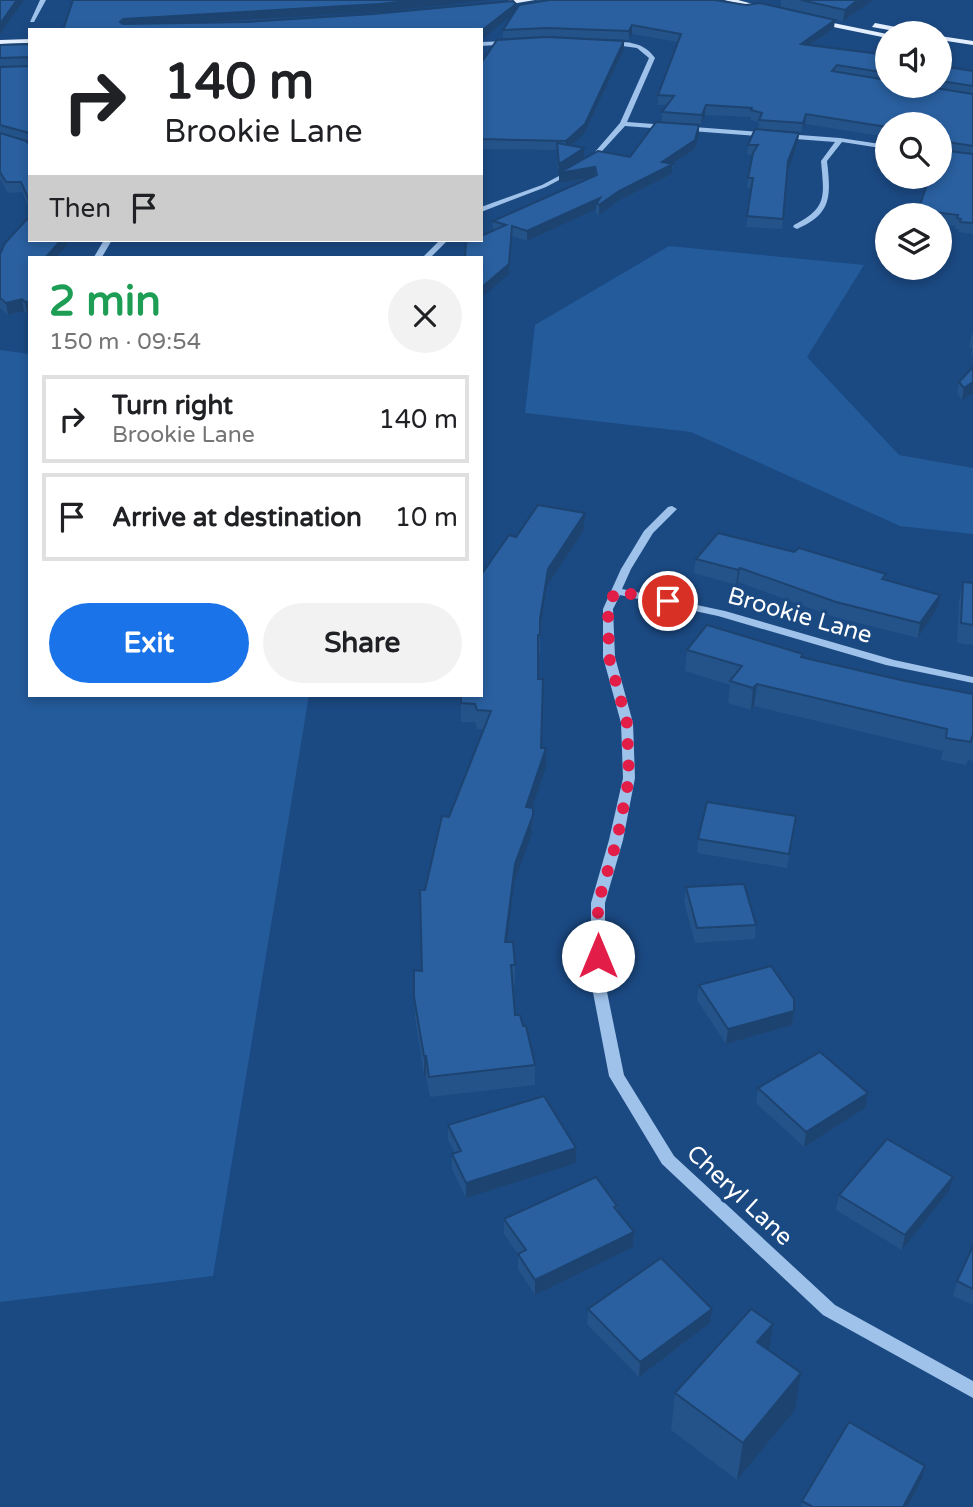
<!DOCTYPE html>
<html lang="en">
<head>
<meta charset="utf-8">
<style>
  :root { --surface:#fff; --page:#f2f2f2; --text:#202124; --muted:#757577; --line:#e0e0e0; --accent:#1a73e8 }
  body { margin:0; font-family:"Varela Round",sans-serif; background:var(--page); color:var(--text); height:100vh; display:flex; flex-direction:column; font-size:26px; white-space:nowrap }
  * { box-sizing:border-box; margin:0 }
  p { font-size:23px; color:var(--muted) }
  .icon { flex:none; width:38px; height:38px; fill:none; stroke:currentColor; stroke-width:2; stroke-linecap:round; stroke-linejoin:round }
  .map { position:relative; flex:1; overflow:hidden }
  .drawer { position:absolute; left:28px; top:256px; width:455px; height:441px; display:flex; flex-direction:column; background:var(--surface); border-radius:0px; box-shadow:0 4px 10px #0003 }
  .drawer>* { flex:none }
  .top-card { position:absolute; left:28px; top:28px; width:455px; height:214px; border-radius:0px; box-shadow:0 4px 10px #0003; background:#fff; color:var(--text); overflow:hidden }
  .tools { position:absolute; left:875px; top:21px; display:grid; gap:14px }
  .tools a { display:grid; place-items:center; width:77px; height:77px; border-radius:50%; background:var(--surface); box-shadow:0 4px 10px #0003; font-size:35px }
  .pin { position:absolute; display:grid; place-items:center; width:60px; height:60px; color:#fff; margin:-30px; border:4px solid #fff; border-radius:50%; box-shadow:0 2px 7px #0007 }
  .me { position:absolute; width:77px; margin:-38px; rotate:0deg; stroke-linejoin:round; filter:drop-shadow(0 0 5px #0008) }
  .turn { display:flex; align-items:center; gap:24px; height:147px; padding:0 21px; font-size:32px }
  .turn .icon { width:91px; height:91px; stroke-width:2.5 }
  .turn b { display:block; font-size:49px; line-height:60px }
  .then { display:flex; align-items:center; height:66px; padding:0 21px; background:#0003; gap:14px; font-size:26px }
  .round { display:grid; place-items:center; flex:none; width:74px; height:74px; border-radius:37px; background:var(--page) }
  .summary { display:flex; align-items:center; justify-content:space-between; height:119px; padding:0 21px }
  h1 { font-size:42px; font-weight:700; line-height:52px; color:#1e9e55 }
  .cta { display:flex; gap:14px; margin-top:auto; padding:14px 21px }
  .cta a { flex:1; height:80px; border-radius:42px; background:var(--accent); color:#fff; font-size:28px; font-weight:700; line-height:80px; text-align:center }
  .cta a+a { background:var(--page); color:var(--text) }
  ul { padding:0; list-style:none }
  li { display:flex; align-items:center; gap:21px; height:88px; margin:0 14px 10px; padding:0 7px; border:4px solid var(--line); border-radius:0px }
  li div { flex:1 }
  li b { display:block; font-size:26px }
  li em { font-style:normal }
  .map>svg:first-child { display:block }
</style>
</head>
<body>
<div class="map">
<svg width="973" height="1507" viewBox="0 0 973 1507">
  <rect width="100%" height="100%" fill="#1b4982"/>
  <!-- green -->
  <g fill="#245b9b">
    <path d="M669,246L864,265L807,357L899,455L973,468V534L900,526L691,432L525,413L535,325Z"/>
    <path d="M0,350L30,354V695H309L213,1276L0,1302Z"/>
  </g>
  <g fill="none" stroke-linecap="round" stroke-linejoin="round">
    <!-- minor -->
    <g fill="#9fc2ea" fill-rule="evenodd">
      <path d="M40,0H46L34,22H30Z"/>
      <path d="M513,41L511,44L481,46V42Z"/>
      <path d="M610,41C628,42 644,42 655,58L627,122L840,138L887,145V149L842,142L827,161C831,196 832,214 797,229L793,227L794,225C828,208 824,196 821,161L835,142L625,126L592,162H588V160L620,123L649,58L637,48L608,44Z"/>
      <path d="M574,168L577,170L576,171L546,187L481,212V207L542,185Z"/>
      <path d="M104,240H112L102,257H94Z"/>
      <path d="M440,240H448L431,257H423Z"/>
      <path d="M672,506L677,509L653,533L631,569L622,589L725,611L894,660L973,677V683L886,665L718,616L620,595L613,609L615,657L633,723L635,778L623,840L605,903V982L624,1075L674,1156L835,1305L973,1381V1398L823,1315L662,1164L609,1076L591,982V903L609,840L623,778L621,723L603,657V609L621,569L644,531L668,507Z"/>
    </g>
    <!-- major -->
    <g fill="#e3eefe" fill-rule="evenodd">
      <path d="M513,0H535L492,7L488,5Z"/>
      <path d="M724,0H738L775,10L771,12Z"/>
      <path d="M809,18L887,34V38L809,22Z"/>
      <path d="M875,23L917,31L921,33H906L872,27Z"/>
      <path d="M940,36L973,41V45L940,40Z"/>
      <path d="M30,39V43L0,44V40Z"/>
    </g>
  </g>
  <!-- wall -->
  <g fill="#24538a">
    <path d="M73,0H491L380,12L205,23L248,22L516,10L536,2V0H715L834,28L811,45L887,55V86H940V66L973,71V234L958,232L959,229H955V226L940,224V215H917L929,181L919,179L920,177H940V124H887V137L805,124L802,132L758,129L759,122L751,120V117L705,115L701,125L662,122V112L667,105H658V95L678,42L632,34L629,40L547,36L503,38V30L513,15L63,30Z"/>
    <path d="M781,0H873L843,21L781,7Z"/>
    <path d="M30,44V142L26,141L30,145V209L22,192L8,193L0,179V45Z"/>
    <path d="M624,49L584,134L571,145L584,148V158L558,173L557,150L481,149V63Z"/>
    <path d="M699,134L695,149L673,164L672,174L618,201L599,215L596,213V209L527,241L512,236L509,274L493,231V221L592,178L559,183V173L630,157Z"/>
    <path d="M798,142L788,171L782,229L746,227L752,188H747L748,178L753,155L747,154L748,145Z"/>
    <path d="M887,149V170L876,168L877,158Z"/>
    <path d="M67,245L57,257H30L27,314L24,311L8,315L0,308V254Z"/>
    <path d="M973,334V357L971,356L972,348L969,347L971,336Z"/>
    <path d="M973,367L962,400L957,393L959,382Z"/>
    <path d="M585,513L584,530L547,586L540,632V653H538L541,748L546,767L532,808L533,827L532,834L514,883L507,942L515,965V985H513L515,1015L523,1026L535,1065V1085L430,1097L426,1076H424L415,1017L414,970L422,971L425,890L449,817L483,729H477L475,722H461V703L516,537Z"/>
    <path d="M696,559L886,574L885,580L937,609L918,638L834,617L738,582L736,585L694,573Z"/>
    <path d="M963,582L973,583V645L957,643L959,601Z"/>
    <path d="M687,650L803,654L802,658L905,681L973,694V761L968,760L966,765L941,760L943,751L754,706L751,710L728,703L730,685L685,671Z"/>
    <path d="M796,816L787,868L697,853L698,839Z"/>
    <path d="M686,887L756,925L755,939L695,943L684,901Z"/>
    <path d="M699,985L794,1011L792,1025L726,1044L697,1000Z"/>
    <path d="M758,1088L868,1093L865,1108L804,1147L756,1103Z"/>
    <path d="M448,1125L576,1148V1163L466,1198L452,1169V1154L455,1153L448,1140Z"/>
    <path d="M949,1191L902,1250L836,1210L839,1195Z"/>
    <path d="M617,1206V1210L634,1232L633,1247L535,1295L518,1269V1254L504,1234V1219Z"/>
    <path d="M973,1246V1305L953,1296L957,1281Z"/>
    <path d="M588,1309H712L710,1323L639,1377L587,1324Z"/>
    <path d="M769,1350L795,1410L737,1480L671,1430L675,1393Z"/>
    <path d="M921,1481L907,1507H801L802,1501Z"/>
  </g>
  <!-- shaded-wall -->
  <g fill="#1d4370">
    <path d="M17,0H24L0,34V24Z"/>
    <path d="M417,0H491L380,12L124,27L120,22L123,19Z"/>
    <path d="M858,0H873L843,21L845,10Z"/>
    <path d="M516,4V12L481,40V31Z"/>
    <path d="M835,20L834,28L800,52L801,44Z"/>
    <path d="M632,25V34L629,40V31Z"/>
    <path d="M624,41V49L584,134L566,150V141Z"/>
    <path d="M706,105L705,115L701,125L702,115Z"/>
    <path d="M806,114L805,124L802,132L803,123Z"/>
    <path d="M699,125V134L695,149L672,164V174L618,201L599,215V205L597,203L596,209L527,241V231L662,162Z"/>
    <path d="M799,133L798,142L788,171V161Z"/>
    <path d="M584,148V158L558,173L559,164Z"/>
    <path d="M595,167V177L559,183V173Z"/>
    <path d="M512,226L509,274L481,298V288Z"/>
    <path d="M61,240H67V245L57,257H46Z"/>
    <path d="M22,299L24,311L8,315L6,303Z"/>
    <path d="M30,301V313L27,314L25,302Z"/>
    <path d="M973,382V393L962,400L964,388Z"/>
    <path d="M585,513L584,530L547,586L539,637L540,619L548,569Z"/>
    <path d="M740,568L738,582L736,585L738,570Z"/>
    <path d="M940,595L937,609L918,638L920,623Z"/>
    <path d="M757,684L754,706L751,710L753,688Z"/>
    <path d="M546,748V767L526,826V807Z"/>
    <path d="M533,808L532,834L514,883L505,962V942L515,864Z"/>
    <path d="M794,1011L792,1025L726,1044L728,1029Z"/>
    <rect x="424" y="1056" width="2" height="20"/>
    <path d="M868,1093L865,1108L804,1147L806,1132Z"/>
    <path d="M576,1148V1163L466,1198V1183Z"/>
    <path d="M953,1177L949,1191L902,1250L905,1235Z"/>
    <path d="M634,1232L633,1247L535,1295V1280Z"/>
    <path d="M712,1309L710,1323L639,1377L640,1362Z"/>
    <path d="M773,1324L767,1362L757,1342Z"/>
    <path d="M801,1373L795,1410L737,1480L743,1443Z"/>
    <path d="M925,1466L921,1481L907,1507H903Z"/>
  </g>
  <!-- building -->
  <g fill="#2a60a0" stroke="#1d4370" stroke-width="2">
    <path d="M0,0H17L0,24Z"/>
    <path d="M73,0H417L379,4L123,19L120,22L123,24L248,22L373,14L513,1L516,4L481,31V30H63Z"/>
    <path d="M549,0H715L746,5L760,3L835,20L801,44L887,55V73L837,65L832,71L887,80V86H922L973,94V146L942,141L940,142V124H887V127L806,114L803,123L759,120L762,113L751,110L752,108L706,105L702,115L662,112L674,96L658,95L681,34L632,25L629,31L547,28L503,30L519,5Z"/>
    <path d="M801,0H858L845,10Z"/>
    <path d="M547,37L624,41L585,124L566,141L481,139V63L497,40Z"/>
    <path d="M30,44V63L29,57L0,58V45Z"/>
    <path d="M30,66V134L29,133L0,125V67Z"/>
    <path d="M940,66L973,71V86L940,81Z"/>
    <path d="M656,122L699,125L695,140L662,162L673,164L619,191L599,205L597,203L600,198L527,231L512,226L509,264L481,288V257H465L466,242L472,240H481V236L506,225L493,221L597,175L595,167L559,173L598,151L630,157Z"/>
    <path d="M755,129L799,133L788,161L783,219L747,216L753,178H748L753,153L758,145H748Z"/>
    <path d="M0,133L26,141L30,145V202L21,182H6L0,172Z"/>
    <path d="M557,143L584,148L559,164Z"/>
    <path d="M940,146L941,150L973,154V223L960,222L961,219L957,218L958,215L918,210L930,177H940Z"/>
    <path d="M887,149V160L877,158Z"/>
    <path d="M30,216V240H61L46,257H30V301L25,302L22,299L6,303L0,298V254L5,243Z"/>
    <path d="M973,367V382L964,388L959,382Z"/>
    <path d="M538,505L585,513L548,569L540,619V635H538V679H543L541,748H546L526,807L533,808V815L515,864L505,942H513L515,965H511L515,1015H520L523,1026H526L535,1065L429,1077L426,1056H424L414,997V970L422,971L420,890H425L442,816L449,817L491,711L477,710L475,704L461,703V695H481V575L509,535L516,537Z"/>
    <path d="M718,533L794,552L799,548L886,574L882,579L940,595L920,623L836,602L740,568L738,570L696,559Z"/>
    <path d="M963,582L973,583V625L961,623Z"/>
    <path d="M707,625L803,654L801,657L905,681L973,694V738L972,737L971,742L946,738L947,729L757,684L753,688L730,681L742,666L687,650Z"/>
    <path d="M707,802L796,816L789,854L698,839Z"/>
    <path d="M744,884L756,925L697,928L686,887Z"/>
    <path d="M771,966L794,999V1011L728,1029L699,985Z"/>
    <path d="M820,1052L868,1093L806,1132L758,1088Z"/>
    <path d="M544,1096L576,1148L466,1183L452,1154L461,1151L448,1125Z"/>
    <path d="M887,1139L953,1177L905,1235L839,1195Z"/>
    <path d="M596,1177L617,1206L614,1207L634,1232L535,1280L518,1254L526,1250L504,1219Z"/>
    <path d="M973,1246V1289L957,1281Z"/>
    <path d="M661,1258L712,1309L640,1362L588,1309Z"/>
    <path d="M751,1309L773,1324L757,1342L801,1373L743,1443L675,1393Z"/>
    <path d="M849,1422L925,1466L903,1507H813L802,1501Z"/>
  </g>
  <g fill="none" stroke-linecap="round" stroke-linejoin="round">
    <!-- route -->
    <path stroke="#e11d48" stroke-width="12" stroke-dasharray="0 21.6" d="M598,956V903L617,840L629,778L627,723L609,657L608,609L615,591L668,601"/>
  </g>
  <g text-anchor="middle" stroke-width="7" stroke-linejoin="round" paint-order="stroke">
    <!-- street labels -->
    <g font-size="24" fill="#fff" stroke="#1b4982">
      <text transform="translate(800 615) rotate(16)" y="8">Brookie Lane</text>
      <text transform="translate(740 1195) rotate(43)" y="8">Cheryl Lane</text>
    </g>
  </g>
</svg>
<div class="tools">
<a><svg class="icon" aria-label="sound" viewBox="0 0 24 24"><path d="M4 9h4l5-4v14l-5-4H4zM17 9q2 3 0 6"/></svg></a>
<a><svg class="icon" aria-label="search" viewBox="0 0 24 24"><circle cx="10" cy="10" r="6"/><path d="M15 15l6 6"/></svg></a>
<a><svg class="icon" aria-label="layers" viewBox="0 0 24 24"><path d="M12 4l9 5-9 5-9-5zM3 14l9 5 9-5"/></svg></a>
</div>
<div class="pin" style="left:668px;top:601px;background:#d93025"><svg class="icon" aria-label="arrive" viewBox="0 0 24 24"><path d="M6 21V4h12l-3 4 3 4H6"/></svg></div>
<svg class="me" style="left:598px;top:956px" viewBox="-20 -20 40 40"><circle r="19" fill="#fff"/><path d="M0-13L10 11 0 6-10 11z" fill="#e11d48"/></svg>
<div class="top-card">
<div class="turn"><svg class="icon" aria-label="right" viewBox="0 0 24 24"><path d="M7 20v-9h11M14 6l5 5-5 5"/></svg><div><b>140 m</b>Brookie Lane</div></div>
<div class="then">Then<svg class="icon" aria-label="arrive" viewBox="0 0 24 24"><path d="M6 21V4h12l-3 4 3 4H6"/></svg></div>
</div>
<section class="drawer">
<div class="summary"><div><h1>2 min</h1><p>150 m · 09:54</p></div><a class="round"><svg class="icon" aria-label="close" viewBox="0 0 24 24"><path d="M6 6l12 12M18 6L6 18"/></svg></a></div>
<ul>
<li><svg class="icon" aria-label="right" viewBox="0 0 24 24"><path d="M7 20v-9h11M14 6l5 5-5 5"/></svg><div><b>Turn right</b><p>Brookie Lane</p></div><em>140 m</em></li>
<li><svg class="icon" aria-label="arrive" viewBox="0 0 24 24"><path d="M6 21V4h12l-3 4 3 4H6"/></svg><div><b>Arrive at destination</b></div><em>10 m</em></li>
</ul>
<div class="cta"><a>Exit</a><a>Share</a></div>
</section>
</div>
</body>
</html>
